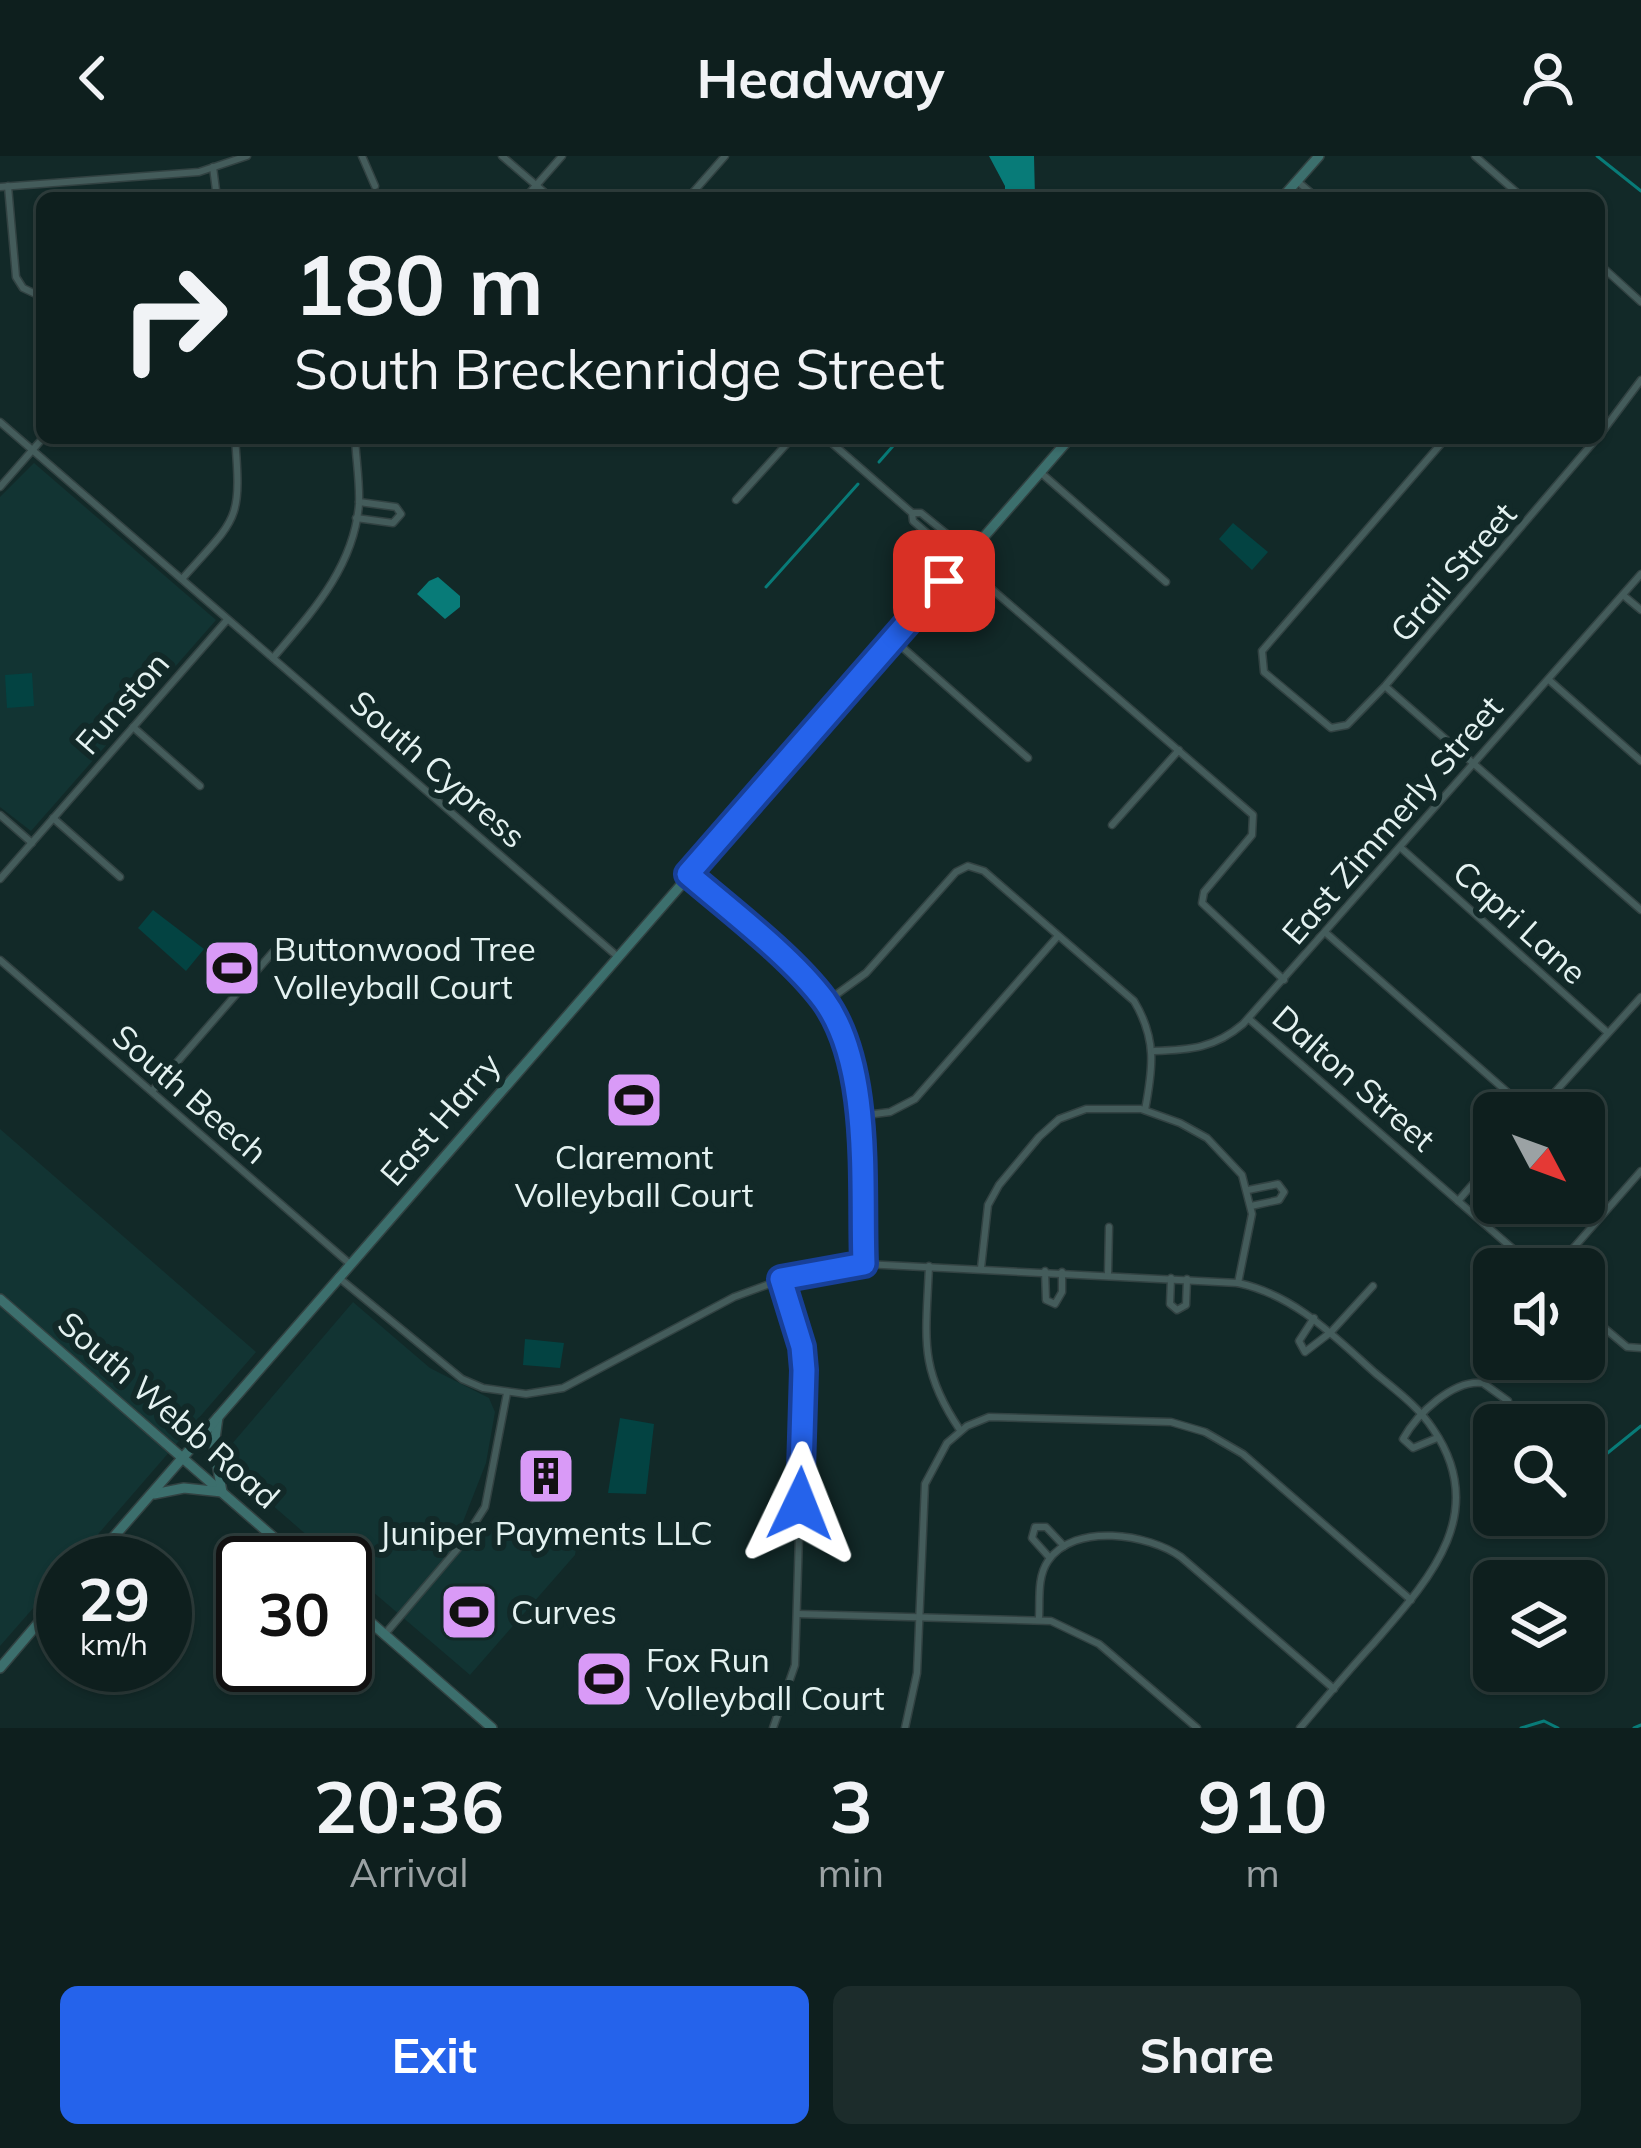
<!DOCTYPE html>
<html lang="en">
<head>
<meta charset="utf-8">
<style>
  :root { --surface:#0e1f1e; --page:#1c2c2b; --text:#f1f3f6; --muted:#9ba2a4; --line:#2e3d3c; --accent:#2563eb }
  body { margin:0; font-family:Mulish,sans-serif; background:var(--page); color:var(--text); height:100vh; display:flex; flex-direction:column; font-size:45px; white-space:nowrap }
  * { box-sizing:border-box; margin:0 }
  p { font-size:39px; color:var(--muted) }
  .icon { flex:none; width:66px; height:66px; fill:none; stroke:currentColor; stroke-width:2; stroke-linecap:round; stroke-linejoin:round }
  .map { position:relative; height:1572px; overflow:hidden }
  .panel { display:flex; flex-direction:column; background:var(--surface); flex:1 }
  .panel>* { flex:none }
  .top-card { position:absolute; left:36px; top:36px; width:1569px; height:252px; border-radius:18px; box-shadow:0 3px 9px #0004,0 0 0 3px var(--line); background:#0e1f1e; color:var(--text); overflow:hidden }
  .needle { width:78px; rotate:131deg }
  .tools { position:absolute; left:1473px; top:936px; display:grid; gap:24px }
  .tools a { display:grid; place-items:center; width:132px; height:132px; border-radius:18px; background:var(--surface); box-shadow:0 3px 9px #0004,0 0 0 3px var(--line); font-size:60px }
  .speed { position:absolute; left:36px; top:1380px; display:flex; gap:24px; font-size:60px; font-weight:700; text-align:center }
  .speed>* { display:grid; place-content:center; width:156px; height:156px; border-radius:50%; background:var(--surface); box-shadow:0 3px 9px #0004,0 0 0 3px var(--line); line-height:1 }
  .speed small { font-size:30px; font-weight:400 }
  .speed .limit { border:6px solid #111; border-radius:18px; background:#fff; color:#111 }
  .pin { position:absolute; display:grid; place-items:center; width:102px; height:102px; color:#fff; margin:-51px; border-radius:24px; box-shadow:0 6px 18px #0006 }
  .me { position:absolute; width:132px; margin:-66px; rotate:2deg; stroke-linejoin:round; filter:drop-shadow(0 0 9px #0008) }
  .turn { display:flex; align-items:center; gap:42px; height:252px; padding:0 60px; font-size:54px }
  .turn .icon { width:156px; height:156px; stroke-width:2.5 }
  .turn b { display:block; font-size:84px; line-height:102px }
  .eta { display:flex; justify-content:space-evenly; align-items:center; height:204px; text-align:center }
  .eta b { font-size:72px; font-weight:700; line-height:84px }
  .action { display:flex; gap:24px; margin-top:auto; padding:24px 60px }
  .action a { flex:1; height:138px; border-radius:18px; background:var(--accent); color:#fff; font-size:48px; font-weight:700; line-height:138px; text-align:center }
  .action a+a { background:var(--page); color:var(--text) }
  header { display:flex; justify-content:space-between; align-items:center; height:156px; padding:0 60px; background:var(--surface); font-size:54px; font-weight:700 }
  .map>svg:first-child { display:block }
</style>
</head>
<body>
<header><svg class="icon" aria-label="back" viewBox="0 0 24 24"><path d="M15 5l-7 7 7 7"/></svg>Headway<svg class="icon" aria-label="person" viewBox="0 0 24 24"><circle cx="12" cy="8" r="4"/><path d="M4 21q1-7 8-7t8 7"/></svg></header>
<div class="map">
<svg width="1641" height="1572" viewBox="0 0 1641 1572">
  <rect width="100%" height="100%" fill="#122928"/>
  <!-- built -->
  <g fill="#123433">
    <path d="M34,307L216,464L31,675L0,651V341Z"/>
    <path d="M0,973L256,1196L73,1407H63V1418L0,1490Z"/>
    <path d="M353,1146L430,1212L489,1242L495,1256L486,1307L461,1371L486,1372L576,1393L575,1399L470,1519L345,1412V1407H339L219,1303Z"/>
  </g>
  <!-- green -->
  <g fill="#034342">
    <path d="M1233,367L1268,396L1252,414L1219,383Z"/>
    <path d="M32,517L34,550L7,552L5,519Z"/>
    <path d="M153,754L204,793L186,815L138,772Z"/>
    <path d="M525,1183L564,1187L560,1212L523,1209Z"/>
    <path d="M620,1262L654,1268L646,1338L608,1337Z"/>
  </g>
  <!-- water -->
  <g fill="#087b78">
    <path d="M989,0H1034L1035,42H1005V30Z"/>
    <path d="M438,421L460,440V451L445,463L417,438L429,425Z"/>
  </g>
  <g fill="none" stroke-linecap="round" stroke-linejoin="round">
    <!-- stream -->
    <g stroke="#087b78" stroke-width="3">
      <path d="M1597,0L1641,35"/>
      <path d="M879,306L900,282"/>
      <path d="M766,431L858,328"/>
      <path d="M1584,1316L1641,1270"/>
      <path d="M1521,1572L1544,1565L1558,1572"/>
      <path d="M1634,1572L1641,1569"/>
    </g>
    <defs>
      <g id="minor">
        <path d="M362,0L375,30"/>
        <path d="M502,0L551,42"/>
        <path d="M1475,0L1523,42"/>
        <path d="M213,11L217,42"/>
        <path d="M1297,25L1317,42"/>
        <path d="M8,30L16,121L23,132L42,141"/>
        <path d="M0,31L199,16L247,0"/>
        <path d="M525,42L562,0"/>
        <path d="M688,42L725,0"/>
        <path d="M1599,108L1641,146"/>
        <path d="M0,266L617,800"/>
        <path d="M1599,280L1641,224"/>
        <path d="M826,282L912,357L913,365L1253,659L1252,679L1204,736L1202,747L1284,824"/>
        <path d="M1446,282L1262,495L1264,516L1331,572L1347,569L1385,530L1597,282"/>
        <path d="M1040,316L1166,426"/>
        <path d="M0,331L43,282"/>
        <path d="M736,344L792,282"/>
        <path d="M913,357H921L958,387L961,402"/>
        <path d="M356,362L393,367L401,358L396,351L359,346"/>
        <path d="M182,423C237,361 242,367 235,282"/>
        <path d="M1623,439L1641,454"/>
        <path d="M893,483L1028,602"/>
        <path d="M273,502C312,456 354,411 359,348C360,327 356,303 355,282"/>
        <path d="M1549,524L1641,605"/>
        <path d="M1386,531L1641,754"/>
        <path d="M133,571L200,630"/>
        <path d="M0,659L32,687"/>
        <path d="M53,662L120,721"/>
        <path d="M1112,669L1179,594"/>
        <path d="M1400,691L1607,876"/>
        <path d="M691,720C732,756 796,803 826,846C872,912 861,1030 864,1108"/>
        <path d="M0,723L227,464"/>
        <path d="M1326,777L1531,957"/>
        <path d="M0,804L350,1108"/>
        <path d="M826,846L866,817L956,716L968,710L984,715L1134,845C1157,883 1153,912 1145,954"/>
        <path d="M1249,863L1536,1113"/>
        <path d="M1154,895C1190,894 1215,892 1243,868L1641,418"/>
        <path d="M152,935L273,796"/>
        <path d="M1536,957L1641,841"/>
        <path d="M858,960L890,956L915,943L1058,780"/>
        <path d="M1248,1034L1278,1028L1284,1036L1279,1044L1251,1050"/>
        <path d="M1458,1045L1494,1004"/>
        <path d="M929,1110C926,1182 918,1212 960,1274"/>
        <path d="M981,1112L988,1049L999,1029L1039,981L1059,963L1086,953H1141L1180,967L1207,982L1242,1019L1252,1058L1238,1127"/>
        <path d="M1555,1113L1641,1015"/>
        <path d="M1045,1115L1046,1144L1055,1148L1062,1136V1116"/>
        <path d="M1108,1118L1109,1071"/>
        <path d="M338,1121L462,1223L483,1232L526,1238L563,1232L734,1141L794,1119L864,1108L1238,1127C1294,1139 1333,1179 1374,1216C1394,1233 1418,1250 1433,1273C1492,1359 1426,1427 1372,1489C1347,1516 1324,1544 1300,1572"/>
        <path d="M1171,1122L1170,1148L1177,1154L1186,1149L1187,1123"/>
        <path d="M1584,1155L1627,1191L1641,1192"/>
        <path d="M1314,1162L1299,1185L1305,1196L1331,1176L1373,1130"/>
        <path d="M1437,1282L1413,1292L1403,1283C1417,1258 1453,1223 1483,1227L1508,1245"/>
        <path d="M1049,1401L1032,1382L1035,1371H1046L1064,1390"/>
        <path d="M798,1458L1051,1465L1099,1488L1197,1572"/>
        <path d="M1039,1461C1040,1443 1037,1421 1048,1405C1074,1366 1149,1378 1181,1401L1334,1533"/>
        <path d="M385,1478L460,1390L485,1351L507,1237"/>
        <path d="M773,1572L795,1509L804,1218L802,1191L781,1123"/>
        <path d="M905,1572L917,1517L925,1328L947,1287L967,1270L989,1261L1171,1266L1205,1276L1243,1298L1411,1444"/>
      </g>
      <g id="secondary">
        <path d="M1282,42L1319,0"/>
        <path d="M0,1143L303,1407"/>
        <path d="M154,1338L184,1332L222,1336L214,1290L218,1261"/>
        <path d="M91,1407L1070,282"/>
        <path d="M345,1444L492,1572"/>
        <path d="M0,1512L63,1438"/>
      </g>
    </defs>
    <!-- minor casing -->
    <use href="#minor" stroke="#324242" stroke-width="9"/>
    <!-- secondary casing -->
    <use href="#secondary" stroke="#324242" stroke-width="12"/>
    <!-- minor -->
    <use href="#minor" stroke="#445c5b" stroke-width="6"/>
    <!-- secondary -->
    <use href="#secondary" stroke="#3c6f6d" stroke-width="9"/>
  </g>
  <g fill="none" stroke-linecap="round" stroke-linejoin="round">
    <defs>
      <path id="route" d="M800,1348L804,1214L802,1191L781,1123L864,1108C861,1030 872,910 824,844C792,801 730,754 688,718L944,425"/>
    </defs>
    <!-- route casing -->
    <use href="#route" stroke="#184099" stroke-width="30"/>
    <!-- route -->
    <use href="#route" stroke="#2563eb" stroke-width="21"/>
  </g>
  <!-- icons -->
  <defs>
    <symbol id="stadium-square" viewBox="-11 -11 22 22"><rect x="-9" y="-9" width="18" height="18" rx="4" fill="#d99af7" stroke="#122928"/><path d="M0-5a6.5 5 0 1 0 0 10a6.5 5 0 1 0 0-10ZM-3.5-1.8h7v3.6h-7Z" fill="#111"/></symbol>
    <symbol id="building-square" viewBox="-11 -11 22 22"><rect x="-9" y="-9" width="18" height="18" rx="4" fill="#d99af7" stroke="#122928"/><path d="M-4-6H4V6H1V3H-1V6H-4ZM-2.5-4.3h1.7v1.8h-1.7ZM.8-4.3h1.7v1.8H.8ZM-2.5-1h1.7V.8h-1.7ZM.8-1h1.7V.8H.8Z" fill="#111"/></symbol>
  </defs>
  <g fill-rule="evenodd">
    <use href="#stadium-square" x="199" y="779" width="66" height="66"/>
    <use href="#stadium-square" x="601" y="911" width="66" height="66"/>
    <use href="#building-square" x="513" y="1287" width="66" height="66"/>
    <use href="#stadium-square" x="436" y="1423" width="66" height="66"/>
    <use href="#stadium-square" x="571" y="1490" width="66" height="66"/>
  </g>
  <g text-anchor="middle" stroke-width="12" stroke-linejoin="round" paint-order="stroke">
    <!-- street labels -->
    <g font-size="33" fill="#e4f2f1" stroke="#122928">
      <text transform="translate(1453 416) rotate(-49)" y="12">Grail Street</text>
      <text transform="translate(122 547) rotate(-49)" y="12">Funston</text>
      <text transform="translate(438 613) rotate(41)" y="12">South Cypress</text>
      <text transform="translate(1392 664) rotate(-49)" y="12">East Zimmerly Street</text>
      <text transform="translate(1520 766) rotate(42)" y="12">Capri Lane</text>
      <text transform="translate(1354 922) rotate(41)" y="12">Dalton Street</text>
      <text transform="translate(190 938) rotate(41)" y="12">South Beech</text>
      <text transform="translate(440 963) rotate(-49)" y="12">East Harry</text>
      <text transform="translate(169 1254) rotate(41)" y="12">South Webb Road</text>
    </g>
    <!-- poi labels -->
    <g font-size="33" fill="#e4f2f1" stroke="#122928" text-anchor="start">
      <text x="274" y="805">Buttonwood Tree<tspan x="274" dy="38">Volleyball Court</tspan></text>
      <text x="634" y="1013" text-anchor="middle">Claremont<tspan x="634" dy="38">Volleyball Court</tspan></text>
      <text x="546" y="1389" text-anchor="middle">Juniper Payments LLC</text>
      <text x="511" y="1468">Curves</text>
      <text x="646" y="1516">Fox Run<tspan x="646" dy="38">Volleyball Court</tspan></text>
    </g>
  </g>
</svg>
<div class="tools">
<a><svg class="needle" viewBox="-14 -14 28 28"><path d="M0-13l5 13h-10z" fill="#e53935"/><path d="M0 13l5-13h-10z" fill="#9ba2a4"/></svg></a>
<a><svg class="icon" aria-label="sound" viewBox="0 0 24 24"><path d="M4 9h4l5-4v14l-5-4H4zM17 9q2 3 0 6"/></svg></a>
<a><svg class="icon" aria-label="search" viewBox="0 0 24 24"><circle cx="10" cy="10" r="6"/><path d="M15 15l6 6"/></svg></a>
<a><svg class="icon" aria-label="layers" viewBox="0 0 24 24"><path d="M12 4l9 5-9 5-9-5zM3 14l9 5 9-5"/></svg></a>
</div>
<div class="speed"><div>29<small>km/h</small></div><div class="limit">30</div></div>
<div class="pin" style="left:944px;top:425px;background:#d93025"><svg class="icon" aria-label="arrive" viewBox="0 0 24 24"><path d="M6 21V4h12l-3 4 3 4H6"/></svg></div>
<svg class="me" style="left:800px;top:1348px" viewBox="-20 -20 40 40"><path d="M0-17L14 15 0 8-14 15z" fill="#2563eb" stroke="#fff" stroke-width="4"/></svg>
<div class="top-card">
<div class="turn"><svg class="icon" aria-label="right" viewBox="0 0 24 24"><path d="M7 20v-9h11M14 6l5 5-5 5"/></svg><div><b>180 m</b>South Breckenridge Street</div></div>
</div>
</div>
<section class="panel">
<div class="eta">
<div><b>20:36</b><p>Arrival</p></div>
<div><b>3</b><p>min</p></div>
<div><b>910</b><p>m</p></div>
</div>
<div class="action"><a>Exit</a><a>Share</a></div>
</section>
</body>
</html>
